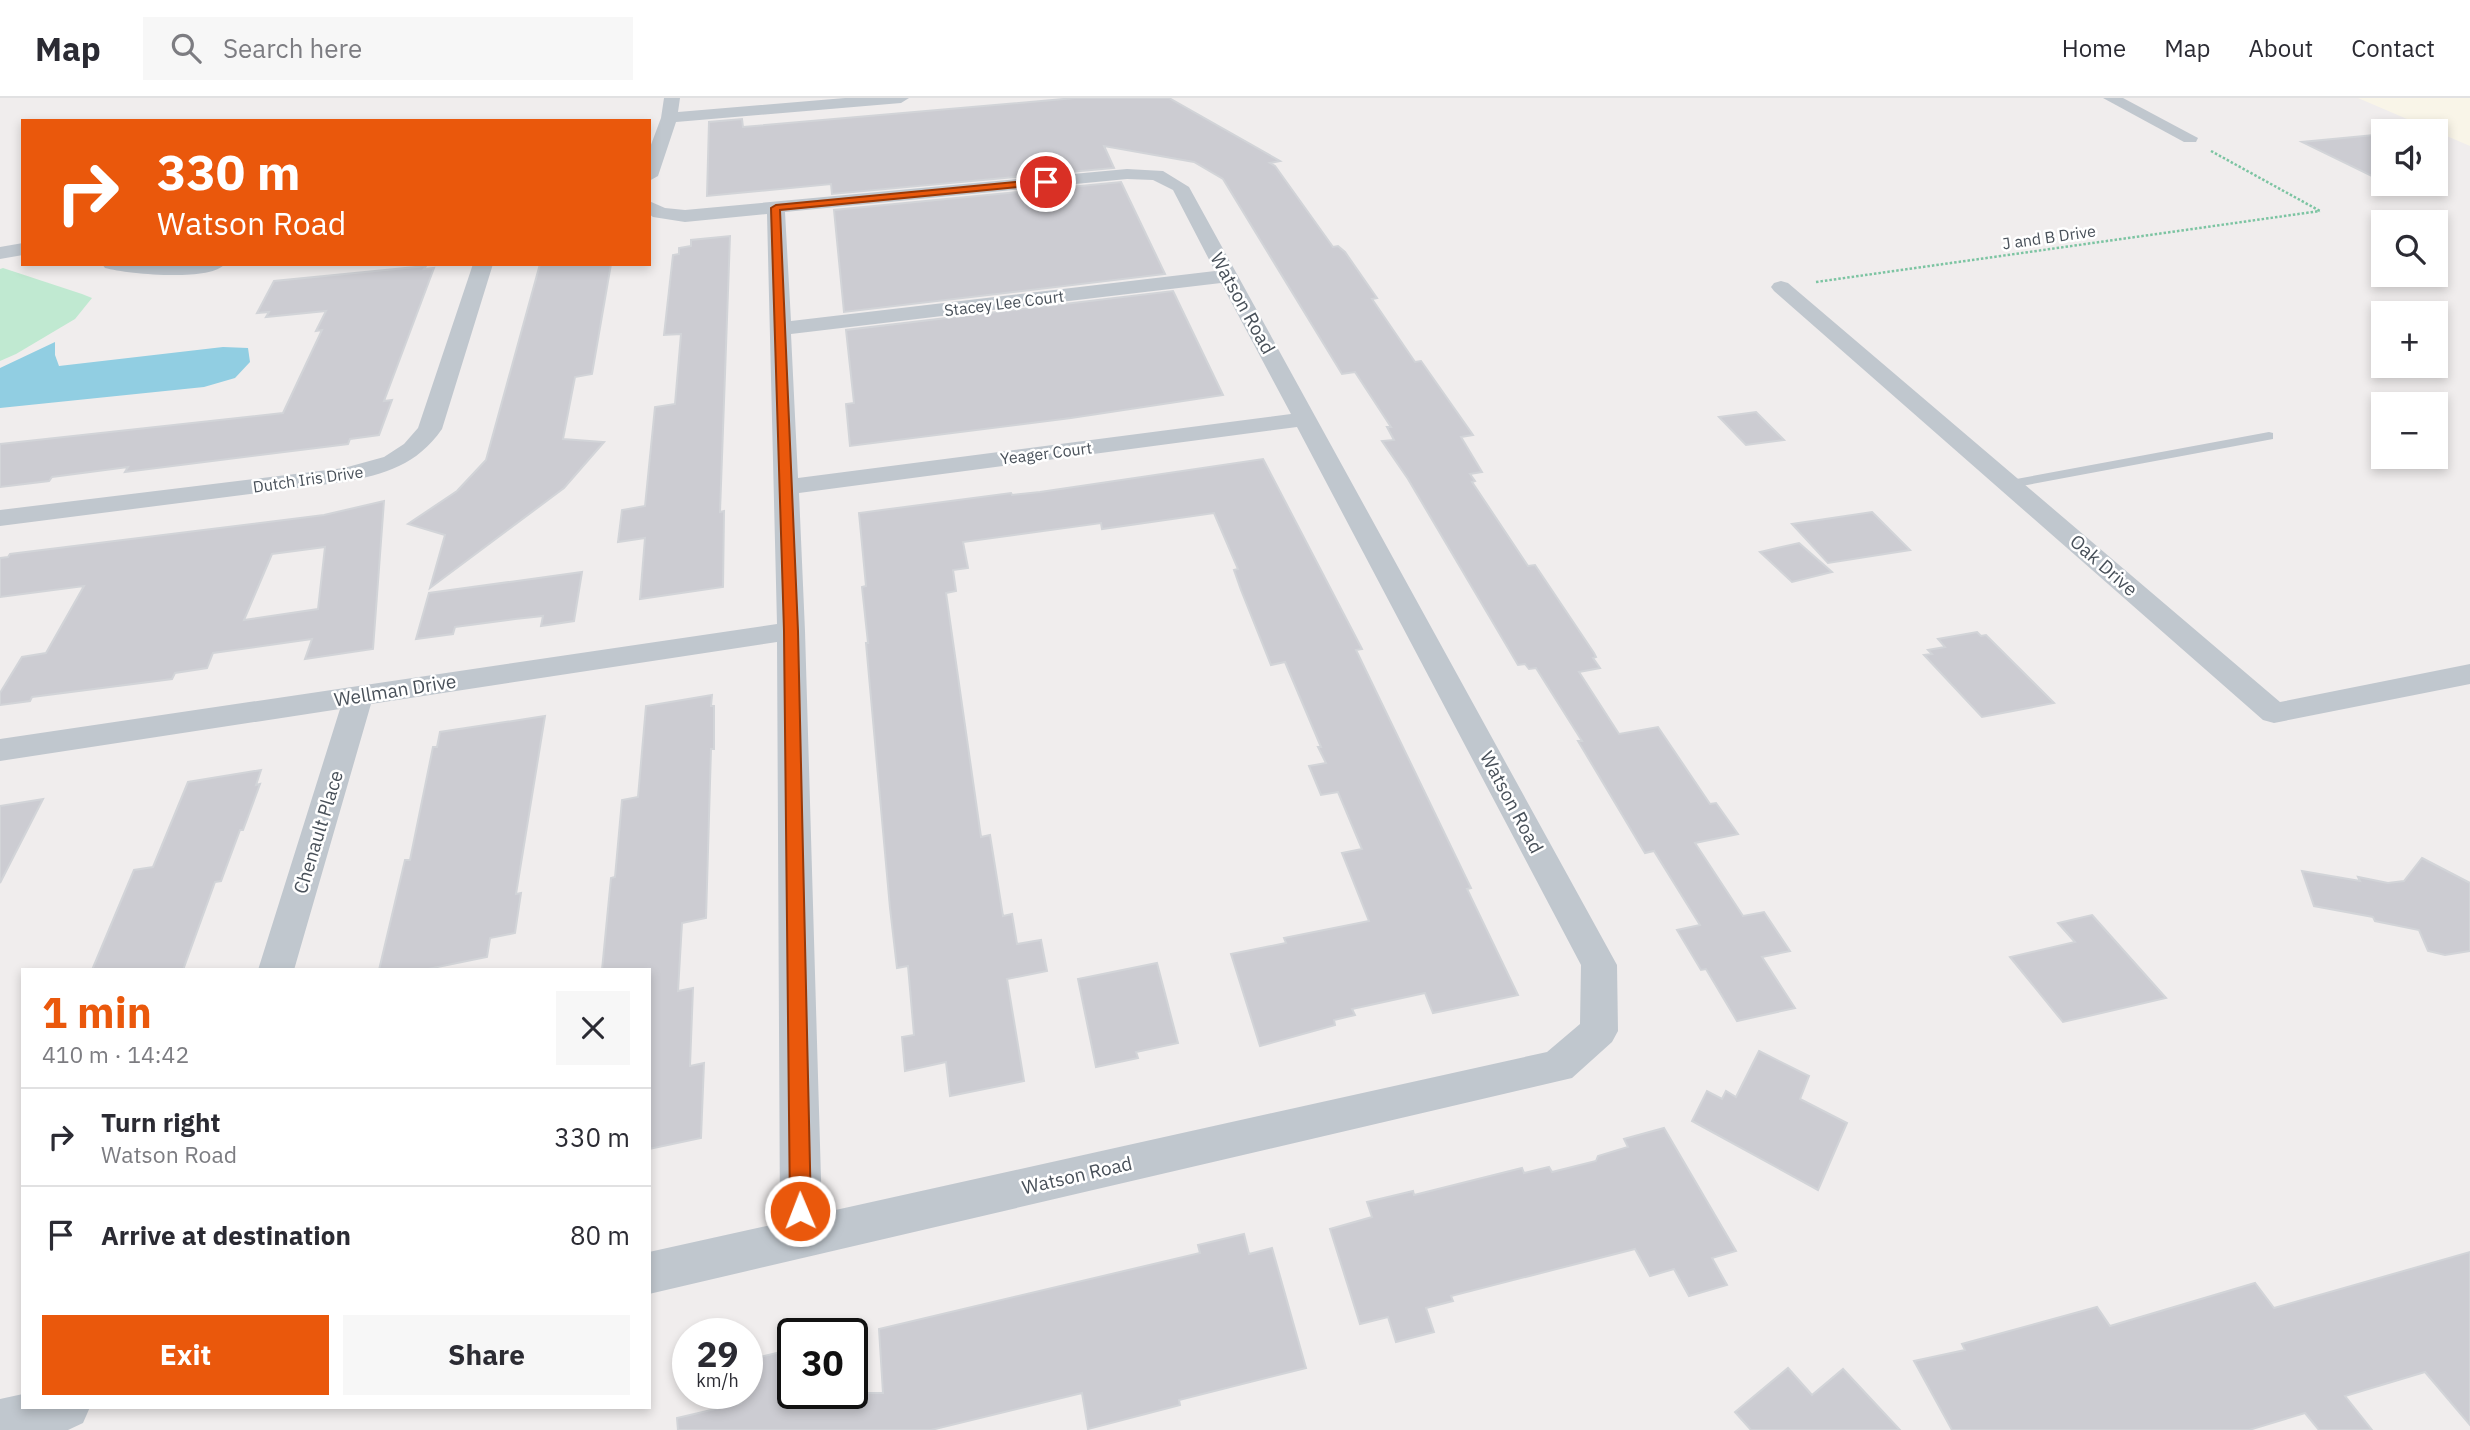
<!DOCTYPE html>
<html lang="en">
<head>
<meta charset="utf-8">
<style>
  :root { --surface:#fff; --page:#f7f7f7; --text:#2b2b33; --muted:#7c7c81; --line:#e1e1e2; --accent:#ea580c }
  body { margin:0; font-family:"IBM Plex Sans",sans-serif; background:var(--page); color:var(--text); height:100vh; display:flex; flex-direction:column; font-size:26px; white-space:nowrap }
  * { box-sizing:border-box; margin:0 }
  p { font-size:23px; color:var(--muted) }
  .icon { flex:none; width:38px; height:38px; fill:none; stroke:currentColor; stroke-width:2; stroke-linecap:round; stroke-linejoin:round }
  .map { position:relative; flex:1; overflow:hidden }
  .side { position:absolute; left:21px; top:870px; width:630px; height:441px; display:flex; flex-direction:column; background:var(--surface); border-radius:0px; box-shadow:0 4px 10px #0003 }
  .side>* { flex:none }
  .banner { position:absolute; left:21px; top:21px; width:630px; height:147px; border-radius:0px; box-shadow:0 4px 10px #0003; background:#ea580c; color:#fff; overflow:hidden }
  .buttons { position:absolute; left:2371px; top:21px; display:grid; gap:14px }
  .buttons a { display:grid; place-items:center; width:77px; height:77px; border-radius:0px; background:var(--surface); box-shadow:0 4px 10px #0003; font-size:35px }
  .speed { position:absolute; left:672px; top:1220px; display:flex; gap:14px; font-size:35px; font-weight:700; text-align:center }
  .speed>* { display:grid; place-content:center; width:91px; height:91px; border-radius:50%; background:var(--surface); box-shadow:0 4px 10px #0003; line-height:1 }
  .speed small { font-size:18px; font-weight:400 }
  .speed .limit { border:4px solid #111; border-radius:10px; background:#fff; color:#111 }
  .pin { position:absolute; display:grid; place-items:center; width:60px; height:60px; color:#fff; margin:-30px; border:4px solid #fff; border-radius:50%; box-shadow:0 2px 7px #0007 }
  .me { position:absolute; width:77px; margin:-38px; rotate:359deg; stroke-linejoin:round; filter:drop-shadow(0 0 5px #0008) }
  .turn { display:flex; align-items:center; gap:24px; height:147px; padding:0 21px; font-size:32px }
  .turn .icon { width:91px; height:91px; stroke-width:2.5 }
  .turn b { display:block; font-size:49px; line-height:60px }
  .round { display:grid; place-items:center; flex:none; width:74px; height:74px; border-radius:0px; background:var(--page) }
  .head { display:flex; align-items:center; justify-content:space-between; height:119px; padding:0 21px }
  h1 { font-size:42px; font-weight:700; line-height:52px; color:var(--accent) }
  .cta { display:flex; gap:14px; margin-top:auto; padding:14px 21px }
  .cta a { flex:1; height:80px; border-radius:0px; background:var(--accent); color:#fff; font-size:28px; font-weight:700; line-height:80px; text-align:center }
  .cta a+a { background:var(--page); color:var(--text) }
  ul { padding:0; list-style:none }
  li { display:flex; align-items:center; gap:21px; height:98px; padding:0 21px; border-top:2px solid var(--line) }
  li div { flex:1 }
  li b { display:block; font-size:26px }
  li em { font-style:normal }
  header { display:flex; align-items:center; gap:42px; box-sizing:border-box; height:98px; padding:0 35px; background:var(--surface); border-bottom:2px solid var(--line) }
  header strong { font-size:33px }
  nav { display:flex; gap:38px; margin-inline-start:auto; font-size:24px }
  .search { width:490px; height:63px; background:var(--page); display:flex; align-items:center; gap:18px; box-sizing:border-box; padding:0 24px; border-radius:0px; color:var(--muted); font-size:26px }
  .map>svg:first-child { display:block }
</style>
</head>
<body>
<header>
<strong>Map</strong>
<div class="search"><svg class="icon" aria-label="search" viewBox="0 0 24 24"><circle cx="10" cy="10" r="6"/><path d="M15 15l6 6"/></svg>Search here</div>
<nav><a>Home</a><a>Map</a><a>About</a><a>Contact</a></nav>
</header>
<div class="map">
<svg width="2470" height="1332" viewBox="0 0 2470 1332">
  <rect width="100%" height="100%" fill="#f0eded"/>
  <!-- commercial -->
  <path fill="#f9f5e8" d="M2358,0H2470V48Z"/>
  <!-- green -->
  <path fill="#c0e9d1" d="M3,170L82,196L92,200L75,221L16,256L0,263V171Z"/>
  <!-- water -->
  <path fill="#91cee2" d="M55,244V257L59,268L223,249L248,250L250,264L235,280L204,289L0,310V270Z"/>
  <!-- building -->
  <g fill="#ccccd2" stroke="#d2d4d8" stroke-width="2" fill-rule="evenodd">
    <path d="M1075,0H1169L1280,63L1270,65L1275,68L1333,149L1338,148L1345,154L1377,200L1372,201L1415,264L1421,263L1473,337L1461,339L1482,374L1470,376L1475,383L1472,384L1528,468L1535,467L1594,555L1596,559L1593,560L1600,570L1579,574L1619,636L1658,629L1710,706L1716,705L1738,736L1695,745L1743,818L1764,814L1790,853L1762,859L1795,910L1737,923L1706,871L1701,872L1677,832L1700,827L1654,753L1645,755L1578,643H1582L1536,570L1529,571L1525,566L1518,567L1408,381L1382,343L1394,342L1387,329H1391L1355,274L1342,276L1223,81L1194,64L1104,48L1114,70L832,96L831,86L707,98L709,24L742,21L743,29Z"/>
    <path d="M2384,36V84L2302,44Z"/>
    <path d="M1121,84L1165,176L844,214L834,112Z"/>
    <path d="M730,138L720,414L724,413L723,489L640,501L645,440L618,444L622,412L645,408L655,309L675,306L681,236L664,237L673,157L679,156V150L691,148V142Z"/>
    <path d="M540,166H611L592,276L575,279L563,341L604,344L564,390L430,490L445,437L408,426L457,393L486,362Z"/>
    <path d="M426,168L424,171L434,170L384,303L392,302L379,337L350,341L348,346L125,374L128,369L52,379L49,383L0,389V346L283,315L322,232L316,233L326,213L266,219L269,214L257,215L274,183Z"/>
    <path d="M1173,193L1223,297L1071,320L850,348L846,306L854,305L846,232Z"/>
    <path d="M1756,314L1784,342L1746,347L1719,319Z"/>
    <path d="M1263,361L1362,551L1356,552L1471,790L1467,791L1518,897L1433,915L1425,895L1352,911L1355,917L1334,922L1335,927L1260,948L1231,856L1286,845L1284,840L1369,823L1342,755L1362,751L1338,694L1321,697L1309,668L1326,665L1318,649H1321L1285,564L1271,567L1241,492L1234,472L1238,471L1214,415L1102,431L1101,425L963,444L968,470L953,472L956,493L946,495L981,739L990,737L1003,818L1012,816L1017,846L1041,842L1047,873L1007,881L1024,983L950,998L946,964L905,973L902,939L914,937L908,868L897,870L890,810L866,545H868L862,489L866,488L859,415L1011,395L1012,397L1040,394Z"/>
    <path d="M384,403L373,551L305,561L312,541L213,555L207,570L175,575L172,581L32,599L30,603L0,607V595L22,559L46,555L84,488L0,499V460L8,459L10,456L324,417ZM325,449L318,511L244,522L272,456Z"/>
    <path d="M1872,414L1910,452L1828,465L1792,426Z"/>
    <path d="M1799,445L1832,474L1792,484L1760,454Z"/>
    <path d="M582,474L574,523L541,528L543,518L515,521L455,529L453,536L416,541L429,495Z"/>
    <path d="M1977,534L1981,538L1986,537L2054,605L1982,619L1924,557L1932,556L1928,552L1945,549L1938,541Z"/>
    <path d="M712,597L711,608H714V651H711L706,820L682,825L678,893L693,890L690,968L704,965L701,1040L649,1051V872H602L611,780L615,779L622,702L638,699L646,608Z"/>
    <path d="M545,618L516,796L521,795L515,835L490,840L487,859L423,872H379L405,762H410L433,649H437L440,634Z"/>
    <path d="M261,672L256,687L260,686L243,732H240L221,783L215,784L183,872H92L134,772L153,769L188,684Z"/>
    <path d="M43,701L0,785V708Z"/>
    <path d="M2422,760L2470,785V853L2445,857L2428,853L2419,832L2375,823L2373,819L2314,808L2302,773L2360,783L2358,779L2388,785L2404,783Z"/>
    <path d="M2092,817L2166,900L2063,924L2010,859L2075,844L2058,825Z"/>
    <path d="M1157,865L1178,945L1136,954L1138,960L1096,969L1078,881Z"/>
    <path d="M1759,953L1809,978L1800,1001L1847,1025L1818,1092L1692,1023L1707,993L1722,1001L1726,993L1736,999Z"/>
    <path d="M1664,1030L1736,1153L1712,1160L1727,1187L1689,1198L1674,1171L1650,1178L1635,1151L1451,1198L1453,1203L1426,1210L1434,1234L1396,1244L1388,1219L1360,1226L1330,1131L1372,1119L1367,1104L1413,1093L1414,1097L1522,1070L1524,1075L1549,1069L1552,1074L1596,1063L1598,1058L1628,1049L1624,1041Z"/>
    <path d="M1244,1136L1249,1156L1272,1150L1306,1270L1179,1302L1180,1307L1088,1331L1082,1295L931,1332H678L677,1320L741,1305V1295H747V1262L793,1251V1295H883L879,1231L1200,1155L1198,1147Z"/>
    <path d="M2470,1154V1327L2425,1274L2345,1298L2372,1332H2319L2305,1315L2249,1332H1952L1914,1263L1965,1252L1962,1246L2097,1209L2110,1228L2255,1185L2274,1210Z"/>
    <path d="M1788,1270L1812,1297L1843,1271L1900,1332H1751L1735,1314Z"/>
  </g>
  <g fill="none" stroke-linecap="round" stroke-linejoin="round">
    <!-- path -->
    <g stroke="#7cc4a2" stroke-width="2.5" stroke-dasharray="2.5 2" stroke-linecap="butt">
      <path d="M2211,53L2320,113"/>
      <path d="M1816,184L2320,113"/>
    </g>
    <!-- service -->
    <path fill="#c0c7ce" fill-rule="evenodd" d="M2269,334L2273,335V341L2011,390L2005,386L2011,382Z"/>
    <!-- minor -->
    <g fill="#c0c7ce" fill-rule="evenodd">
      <path d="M664,0H680L678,14L845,0H909L901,5L676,24L658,78L649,83V52L661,20Z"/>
      <path d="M2103,0H2123L2198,40L2196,44H2184Z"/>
      <path d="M1127,71L1163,73L1189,89L1617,867L1618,933L1612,944L1572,980L649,1196V1154L780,1125L777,544L371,606L294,872H258L340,611L0,663V641L777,526L767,116L685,124L653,119L649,116V103L665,110L685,112ZM1127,81L1153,82L1173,92L1215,173L791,223L785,114ZM1221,185L1291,316L798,380L791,236ZM1297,329L1581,867L1580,926L1547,954L822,1115L805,533L799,395Z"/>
      <path d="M23,145V157L0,161V149Z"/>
      <path d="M102,166H225C210,184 127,176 105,170Z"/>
      <path d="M473,166H493L442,331C417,367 385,376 344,384L0,428V412L344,370L384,359L404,346L418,330Z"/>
      <path d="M1781,183L1788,185L2280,604L2470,566V586L2274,625L2263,622L1774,193L1771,189L1774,185Z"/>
      <path d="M23,1296V1309H90L83,1325L68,1332H0V1301Z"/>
    </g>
  </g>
  <!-- route -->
  <path fill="#ea580c" stroke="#983908" stroke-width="2" d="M1046,81L1049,82V86L780,112L798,533L811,1113L808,1120L800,1123L793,1120L790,1113L784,533L771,110L776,107Z"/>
  <g text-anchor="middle" stroke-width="5" stroke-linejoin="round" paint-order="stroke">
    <!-- far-street labels -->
    <g font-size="16" fill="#485059" stroke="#fff">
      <text transform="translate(2049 139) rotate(-8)" y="6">J and B Drive</text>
      <text transform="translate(1004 205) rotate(-7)" y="6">Stacey Lee Court</text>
      <text transform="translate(1046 355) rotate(-7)" y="6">Yeager Court</text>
      <text transform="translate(308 381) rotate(-8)" y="6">Dutch Iris Drive</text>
    </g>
    <!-- street labels -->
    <g font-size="19" fill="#485059" stroke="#fff">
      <text transform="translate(1243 205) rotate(61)" y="7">Watson Road</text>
      <text transform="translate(2104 467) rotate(41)" y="7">Oak Drive</text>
      <text transform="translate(395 592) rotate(-9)" y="7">Wellman Drive</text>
      <text transform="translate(1512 704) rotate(62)" y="7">Watson Road</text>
      <text transform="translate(318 734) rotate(-73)" y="7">Chenault Place</text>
      <text transform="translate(1077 1077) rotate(-13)" y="7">Watson Road</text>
    </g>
  </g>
</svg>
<div class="buttons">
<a><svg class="icon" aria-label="sound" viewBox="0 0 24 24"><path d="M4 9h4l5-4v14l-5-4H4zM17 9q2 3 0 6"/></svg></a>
<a><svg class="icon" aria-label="search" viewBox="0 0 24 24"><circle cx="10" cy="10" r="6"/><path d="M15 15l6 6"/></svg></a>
<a>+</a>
<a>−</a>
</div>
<div class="speed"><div>29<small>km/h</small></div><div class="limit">30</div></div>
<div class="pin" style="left:1046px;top:84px;background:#d93025"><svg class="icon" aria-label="arrive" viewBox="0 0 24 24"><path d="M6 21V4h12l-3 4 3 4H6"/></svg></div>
<svg class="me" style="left:800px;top:1113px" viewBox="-20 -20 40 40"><circle r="17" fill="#ea580c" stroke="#fff" stroke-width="3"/><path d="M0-11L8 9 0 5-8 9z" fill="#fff"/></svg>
<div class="banner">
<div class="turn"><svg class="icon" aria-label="right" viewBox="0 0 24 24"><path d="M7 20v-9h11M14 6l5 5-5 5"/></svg><div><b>330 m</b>Watson Road</div></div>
</div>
<section class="side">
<div class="head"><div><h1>1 min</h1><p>410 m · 14:42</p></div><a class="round"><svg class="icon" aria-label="close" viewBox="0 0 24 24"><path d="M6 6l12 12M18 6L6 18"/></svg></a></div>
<ul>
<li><svg class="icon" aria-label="right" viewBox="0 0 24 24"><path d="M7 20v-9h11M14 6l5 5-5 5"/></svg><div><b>Turn right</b><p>Watson Road</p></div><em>330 m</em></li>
<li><svg class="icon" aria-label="arrive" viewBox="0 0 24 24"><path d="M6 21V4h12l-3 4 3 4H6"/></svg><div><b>Arrive at destination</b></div><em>80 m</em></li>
</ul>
<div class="cta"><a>Exit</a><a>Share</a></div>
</section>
</div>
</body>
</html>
